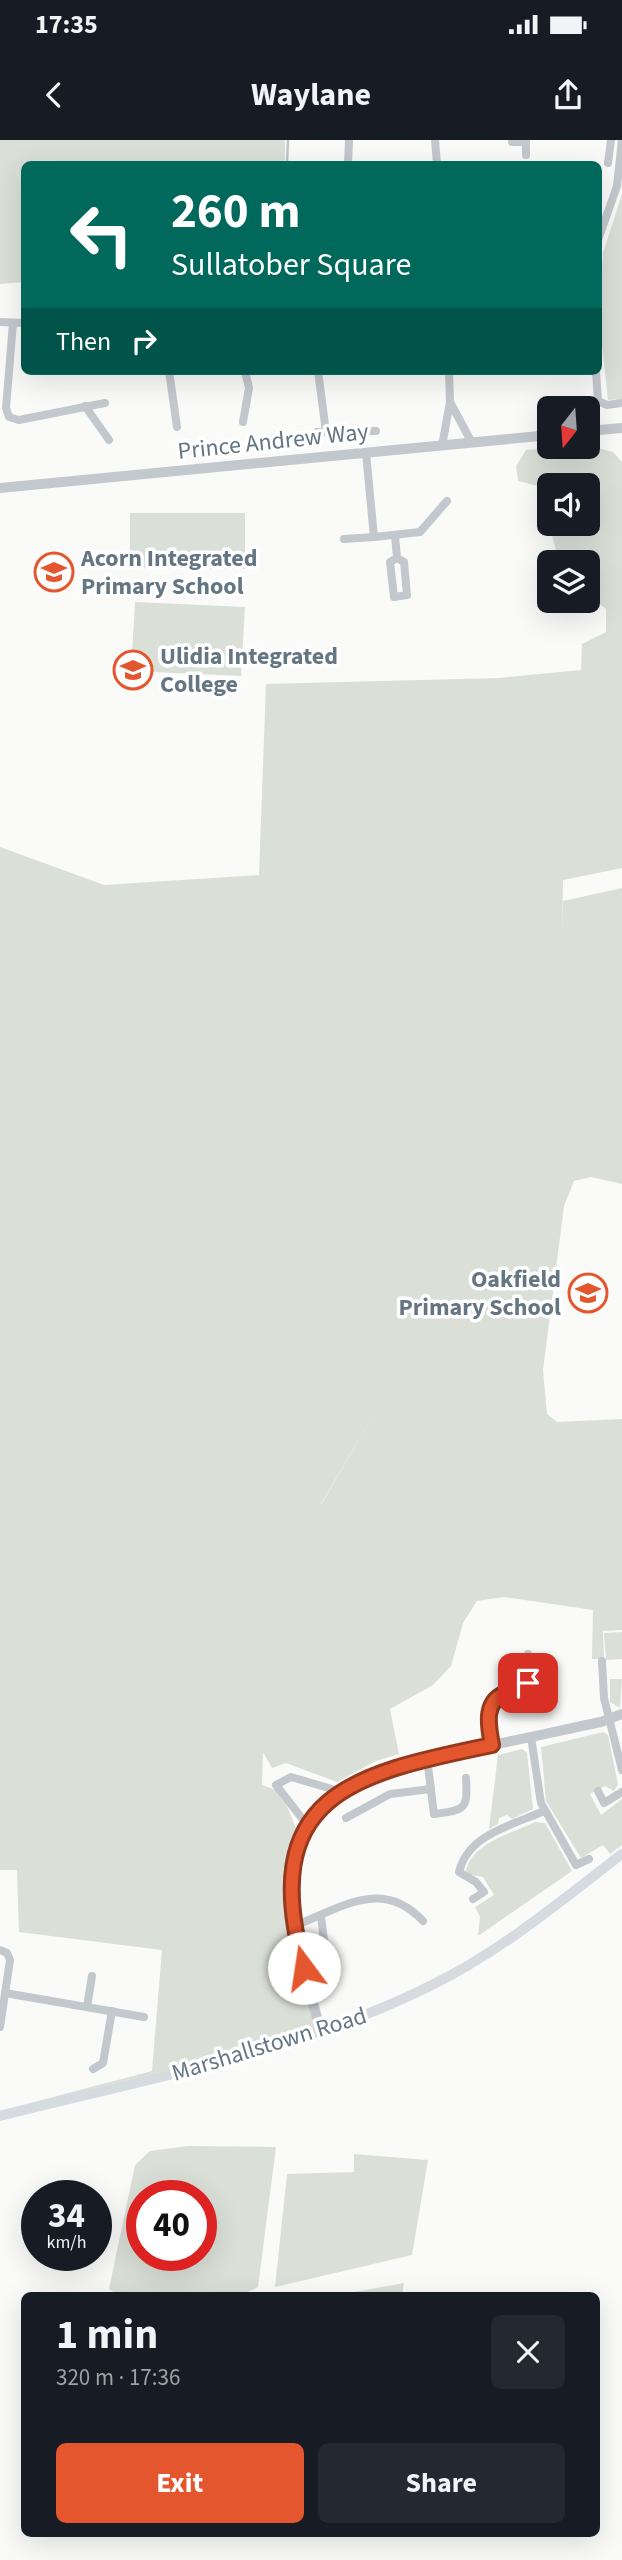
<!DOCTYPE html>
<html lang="en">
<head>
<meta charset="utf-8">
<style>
  :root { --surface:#171b24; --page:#242831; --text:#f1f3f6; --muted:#9ea1a6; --accent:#e4572e }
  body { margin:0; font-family:"Source Sans 3",sans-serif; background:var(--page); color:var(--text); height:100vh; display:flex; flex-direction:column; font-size:26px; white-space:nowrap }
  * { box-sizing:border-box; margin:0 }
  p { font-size:23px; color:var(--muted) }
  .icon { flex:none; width:38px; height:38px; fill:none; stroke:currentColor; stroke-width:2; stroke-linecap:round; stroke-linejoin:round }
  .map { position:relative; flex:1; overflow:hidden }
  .sheet { position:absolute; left:21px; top:2152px; width:579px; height:245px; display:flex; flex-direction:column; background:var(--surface); border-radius:10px; box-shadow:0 7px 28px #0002 }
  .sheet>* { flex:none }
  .guide { position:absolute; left:21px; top:21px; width:581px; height:214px; border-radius:10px; box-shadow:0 7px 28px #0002; background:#00695c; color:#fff; overflow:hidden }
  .needle { width:46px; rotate:197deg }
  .fabs { position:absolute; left:537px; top:256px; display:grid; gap:14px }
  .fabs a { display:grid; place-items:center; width:63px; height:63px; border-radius:10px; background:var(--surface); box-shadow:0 7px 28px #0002; font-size:35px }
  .speed { position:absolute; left:21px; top:2040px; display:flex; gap:14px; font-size:35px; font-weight:700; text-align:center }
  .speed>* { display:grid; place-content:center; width:91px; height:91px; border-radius:50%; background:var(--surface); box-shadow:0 7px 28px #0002; line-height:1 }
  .speed small { font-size:18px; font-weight:400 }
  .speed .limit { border:10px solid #d22; background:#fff; color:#111 }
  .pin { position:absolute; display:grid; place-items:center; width:60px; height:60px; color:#fff; margin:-30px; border-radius:14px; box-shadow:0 4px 10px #0006 }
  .me { position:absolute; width:77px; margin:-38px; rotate:346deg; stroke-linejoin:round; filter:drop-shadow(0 0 5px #0008) }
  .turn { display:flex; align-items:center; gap:24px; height:147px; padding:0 35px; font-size:32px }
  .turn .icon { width:91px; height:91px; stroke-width:2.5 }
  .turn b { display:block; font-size:49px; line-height:60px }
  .then { display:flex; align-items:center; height:66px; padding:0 35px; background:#0003; gap:14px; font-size:26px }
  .round { display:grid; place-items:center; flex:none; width:74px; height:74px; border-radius:10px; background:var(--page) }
  .head { display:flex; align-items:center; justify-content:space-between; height:119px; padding:0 35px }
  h1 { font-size:42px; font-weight:700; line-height:52px }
  .cta { display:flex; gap:14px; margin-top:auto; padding:14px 35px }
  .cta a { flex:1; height:80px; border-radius:10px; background:var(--accent); color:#fff; font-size:28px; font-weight:700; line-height:80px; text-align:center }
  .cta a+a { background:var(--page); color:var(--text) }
  .status { display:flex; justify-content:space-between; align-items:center; height:49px; padding:0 35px; background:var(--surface); direction:ltr }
  .status svg { height:19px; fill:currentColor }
  header { display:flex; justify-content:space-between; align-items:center; height:91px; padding:0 35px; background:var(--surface); font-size:32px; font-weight:700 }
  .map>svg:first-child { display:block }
</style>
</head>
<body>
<div class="status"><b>17:35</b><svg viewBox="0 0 49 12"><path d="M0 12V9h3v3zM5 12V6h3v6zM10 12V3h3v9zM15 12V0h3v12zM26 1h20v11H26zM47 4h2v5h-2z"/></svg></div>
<header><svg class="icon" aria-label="back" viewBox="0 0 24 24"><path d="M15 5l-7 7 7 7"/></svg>Waylane<svg class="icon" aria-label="share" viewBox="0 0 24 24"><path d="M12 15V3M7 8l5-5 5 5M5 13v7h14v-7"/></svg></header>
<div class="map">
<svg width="622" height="2420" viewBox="0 0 622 2420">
  <rect width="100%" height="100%" fill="#fafaf8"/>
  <!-- green -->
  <g fill="#dadfd7" fill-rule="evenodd">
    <path d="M0,0H285V24H24V142L0,144Z"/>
    <path d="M622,54V259L608,260L599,178L603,113Z"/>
    <path d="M591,306L613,312L622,322V728L563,740L562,794L563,761L622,748V1044L591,1037L574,1041L564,1066L543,1230L547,1274L557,1282L622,1279V1490L603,1491L604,1519H592L593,1470L504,1457L477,1461L463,1483L451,1526L433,1545L390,1569L399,1614L376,1621L337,1642L286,1623L272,1628L263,1612L262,1645L281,1652L301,1700L290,1740L304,1828L321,1893L0,1971L152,1931L162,1810L19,1792L17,1730H0V707L104,745L259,735L266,544L499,538L581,530L582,504L606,492V469L588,455V422H559L549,384V349L518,341L516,326L526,310ZM550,345H588V383H550ZM379,1265L321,1365V1364Z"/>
    <path d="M130,373H245V429L130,428Z"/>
    <path d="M135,462L245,467L241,536L131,531Z"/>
    <path d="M622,1492V1519L606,1520L604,1493Z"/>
    <path d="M610,1539H622L620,1568L610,1562Z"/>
    <path d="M603,1592L608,1595L618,1644L614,1651L605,1646L590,1654L601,1675L622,1659V1705L610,1714L603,1705L581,1718L546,1661L541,1607Z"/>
    <path d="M522,1609L527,1613L533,1669L512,1679L507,1675L499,1678L498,1684L489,1689L498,1615Z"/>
    <path d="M535,1682L545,1683L572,1731L478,1796L480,1777L475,1767L494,1755L483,1737L466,1734C467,1704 513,1693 535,1682Z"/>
    <path d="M188,2006L276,2007L258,2147L244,2154L120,2156L109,2149L135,2025L150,2011ZM142,2056H201V2116H142Z"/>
    <path d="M354,2014L428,2020L412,2115L275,2147L287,2034L354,2032Z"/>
    <path d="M404,2143L402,2156H333Z"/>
  </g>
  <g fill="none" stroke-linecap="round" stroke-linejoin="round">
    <!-- stream -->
    <path stroke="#bbc7cb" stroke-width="2.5" d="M287,24L288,0"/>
    <!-- minor -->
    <g stroke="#c3c8cc" stroke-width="8">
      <path d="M435,0L437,24"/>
      <path d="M512,2H526"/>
      <path d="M526,15V0"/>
      <path d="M608,23L611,0"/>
      <path d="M348,24L349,0"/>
      <path d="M598,100L617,46L622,0"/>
      <path d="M0,182L24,183"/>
      <path d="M13,183L6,268L9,277L19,280L105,263"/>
      <path d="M169,231L177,287"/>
      <path d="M318,231L326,292"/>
      <path d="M596,231L598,261L607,265L622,263"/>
      <path d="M450,262L472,303"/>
      <path d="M85,266L109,300"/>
      <path d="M243,282L249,248L245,231"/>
      <path d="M317,292L376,291"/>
      <path d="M442,306L450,262L449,231"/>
      <path d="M366,313L374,397L420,392L447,361"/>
      <path d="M395,395L397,418L390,422L394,457L407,455L404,422L397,418"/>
      <path d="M344,399L374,397"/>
      <path d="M602,1521L604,1558L622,1630"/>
      <path d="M531,1597L541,1663L576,1725L589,1719"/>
      <path d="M492,1605C488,1587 482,1562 505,1553C512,1550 520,1550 527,1546L528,1514"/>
      <path d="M427,1618L434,1674C465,1670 468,1670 466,1638"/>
      <path d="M598,1651L604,1663L622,1652"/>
      <path d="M346,1678L390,1654L431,1649"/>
      <path d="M308,1686L276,1645L291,1637L342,1652"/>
      <path d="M473,1759L484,1752L476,1742L459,1732C468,1694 513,1685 544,1671"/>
      <path d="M321,1776L326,1817"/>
      <path d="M294,1786C341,1768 382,1737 423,1781"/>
      <path d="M312,1808L324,1805"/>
      <path d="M0,1810L7,1813L10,1820L0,1887"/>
      <path d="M5,1853L144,1877"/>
      <path d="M87,1867L92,1836"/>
      <path d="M93,1929L103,1923L112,1871"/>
    </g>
    <!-- tertiary -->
    <g stroke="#c3c8cc" stroke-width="10">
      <path d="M588,291L622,288"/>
      <path d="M0,348L550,295"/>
      <path d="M321,1893C309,1844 289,1793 290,1742C293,1640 408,1622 486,1606C524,1599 562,1590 601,1582L622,1574"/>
    </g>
    <!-- secondary -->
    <path stroke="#d6dbdf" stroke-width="10" d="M0,1976C145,1939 295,1913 430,1846C500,1812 561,1761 622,1714"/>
  </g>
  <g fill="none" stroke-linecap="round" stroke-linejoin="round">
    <defs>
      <path id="route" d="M304,1828C257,1656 350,1634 492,1605C488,1585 483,1559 509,1552C517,1550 524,1551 528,1543"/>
    </defs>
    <!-- route casing -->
    <use href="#route" stroke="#94391e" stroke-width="18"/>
    <!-- route -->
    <use href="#route" stroke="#e4572e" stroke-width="12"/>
  </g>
  <!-- icons -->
  <defs>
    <symbol id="school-ring" viewBox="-11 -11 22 22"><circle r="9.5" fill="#fff" stroke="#e4572e" stroke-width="1.5"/><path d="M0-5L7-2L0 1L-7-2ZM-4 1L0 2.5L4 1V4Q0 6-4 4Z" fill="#e4572e"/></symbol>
    <symbol id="university-ring" viewBox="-11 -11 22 22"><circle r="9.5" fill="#fff" stroke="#e4572e" stroke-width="1.5"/><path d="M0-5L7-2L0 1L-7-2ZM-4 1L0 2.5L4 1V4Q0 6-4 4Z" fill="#e4572e"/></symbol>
  </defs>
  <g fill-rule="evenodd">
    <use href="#school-ring" x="32" y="410" width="44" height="44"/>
    <use href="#university-ring" x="111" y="508" width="44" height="44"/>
    <use href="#school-ring" x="566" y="1131" width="44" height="44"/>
  </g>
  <g text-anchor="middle" stroke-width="7" stroke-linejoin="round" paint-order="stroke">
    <!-- street labels -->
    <g font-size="24" fill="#657683" stroke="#fff">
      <text transform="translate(273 301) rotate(-6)" y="8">Prince Andrew Way</text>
      <text transform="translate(269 1904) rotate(-17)" y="8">Marshallstown Road</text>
    </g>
    <!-- poi labels -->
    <g font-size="24" font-weight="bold" fill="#657683" stroke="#fff" text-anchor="start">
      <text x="81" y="426">Acorn Integrated<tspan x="81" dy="28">Primary School</tspan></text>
      <text x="160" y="524">Ulidia Integrated<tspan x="160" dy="28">College</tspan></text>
      <text x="561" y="1147" text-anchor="end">Oakfield<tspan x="561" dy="28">Primary School</tspan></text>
    </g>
  </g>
</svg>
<div class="fabs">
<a><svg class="needle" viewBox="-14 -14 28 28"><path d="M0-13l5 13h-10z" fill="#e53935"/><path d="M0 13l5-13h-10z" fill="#9ea1a6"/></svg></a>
<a><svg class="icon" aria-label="sound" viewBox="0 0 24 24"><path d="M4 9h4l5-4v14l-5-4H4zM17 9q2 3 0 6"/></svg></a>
<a><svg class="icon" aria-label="layers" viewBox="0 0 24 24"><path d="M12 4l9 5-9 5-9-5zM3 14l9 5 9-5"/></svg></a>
</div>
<div class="speed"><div>34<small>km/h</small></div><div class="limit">40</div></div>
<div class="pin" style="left:528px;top:1543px;background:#d93025"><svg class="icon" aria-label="arrive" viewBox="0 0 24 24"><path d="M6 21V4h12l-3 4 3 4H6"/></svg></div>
<svg class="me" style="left:304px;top:1828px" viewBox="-20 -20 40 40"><circle r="19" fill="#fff"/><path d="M0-13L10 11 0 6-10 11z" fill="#e4572e"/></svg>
<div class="guide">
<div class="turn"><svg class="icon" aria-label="left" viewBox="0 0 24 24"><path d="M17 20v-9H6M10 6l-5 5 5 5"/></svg><div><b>260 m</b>Sullatober Square</div></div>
<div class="then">Then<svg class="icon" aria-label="right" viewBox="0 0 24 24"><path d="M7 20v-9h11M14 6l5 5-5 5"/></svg></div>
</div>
<section class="sheet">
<div class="head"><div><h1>1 min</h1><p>320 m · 17:36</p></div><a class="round"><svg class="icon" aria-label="close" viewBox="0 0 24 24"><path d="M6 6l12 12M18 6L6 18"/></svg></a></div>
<div class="cta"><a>Exit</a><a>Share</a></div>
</section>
</div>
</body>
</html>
